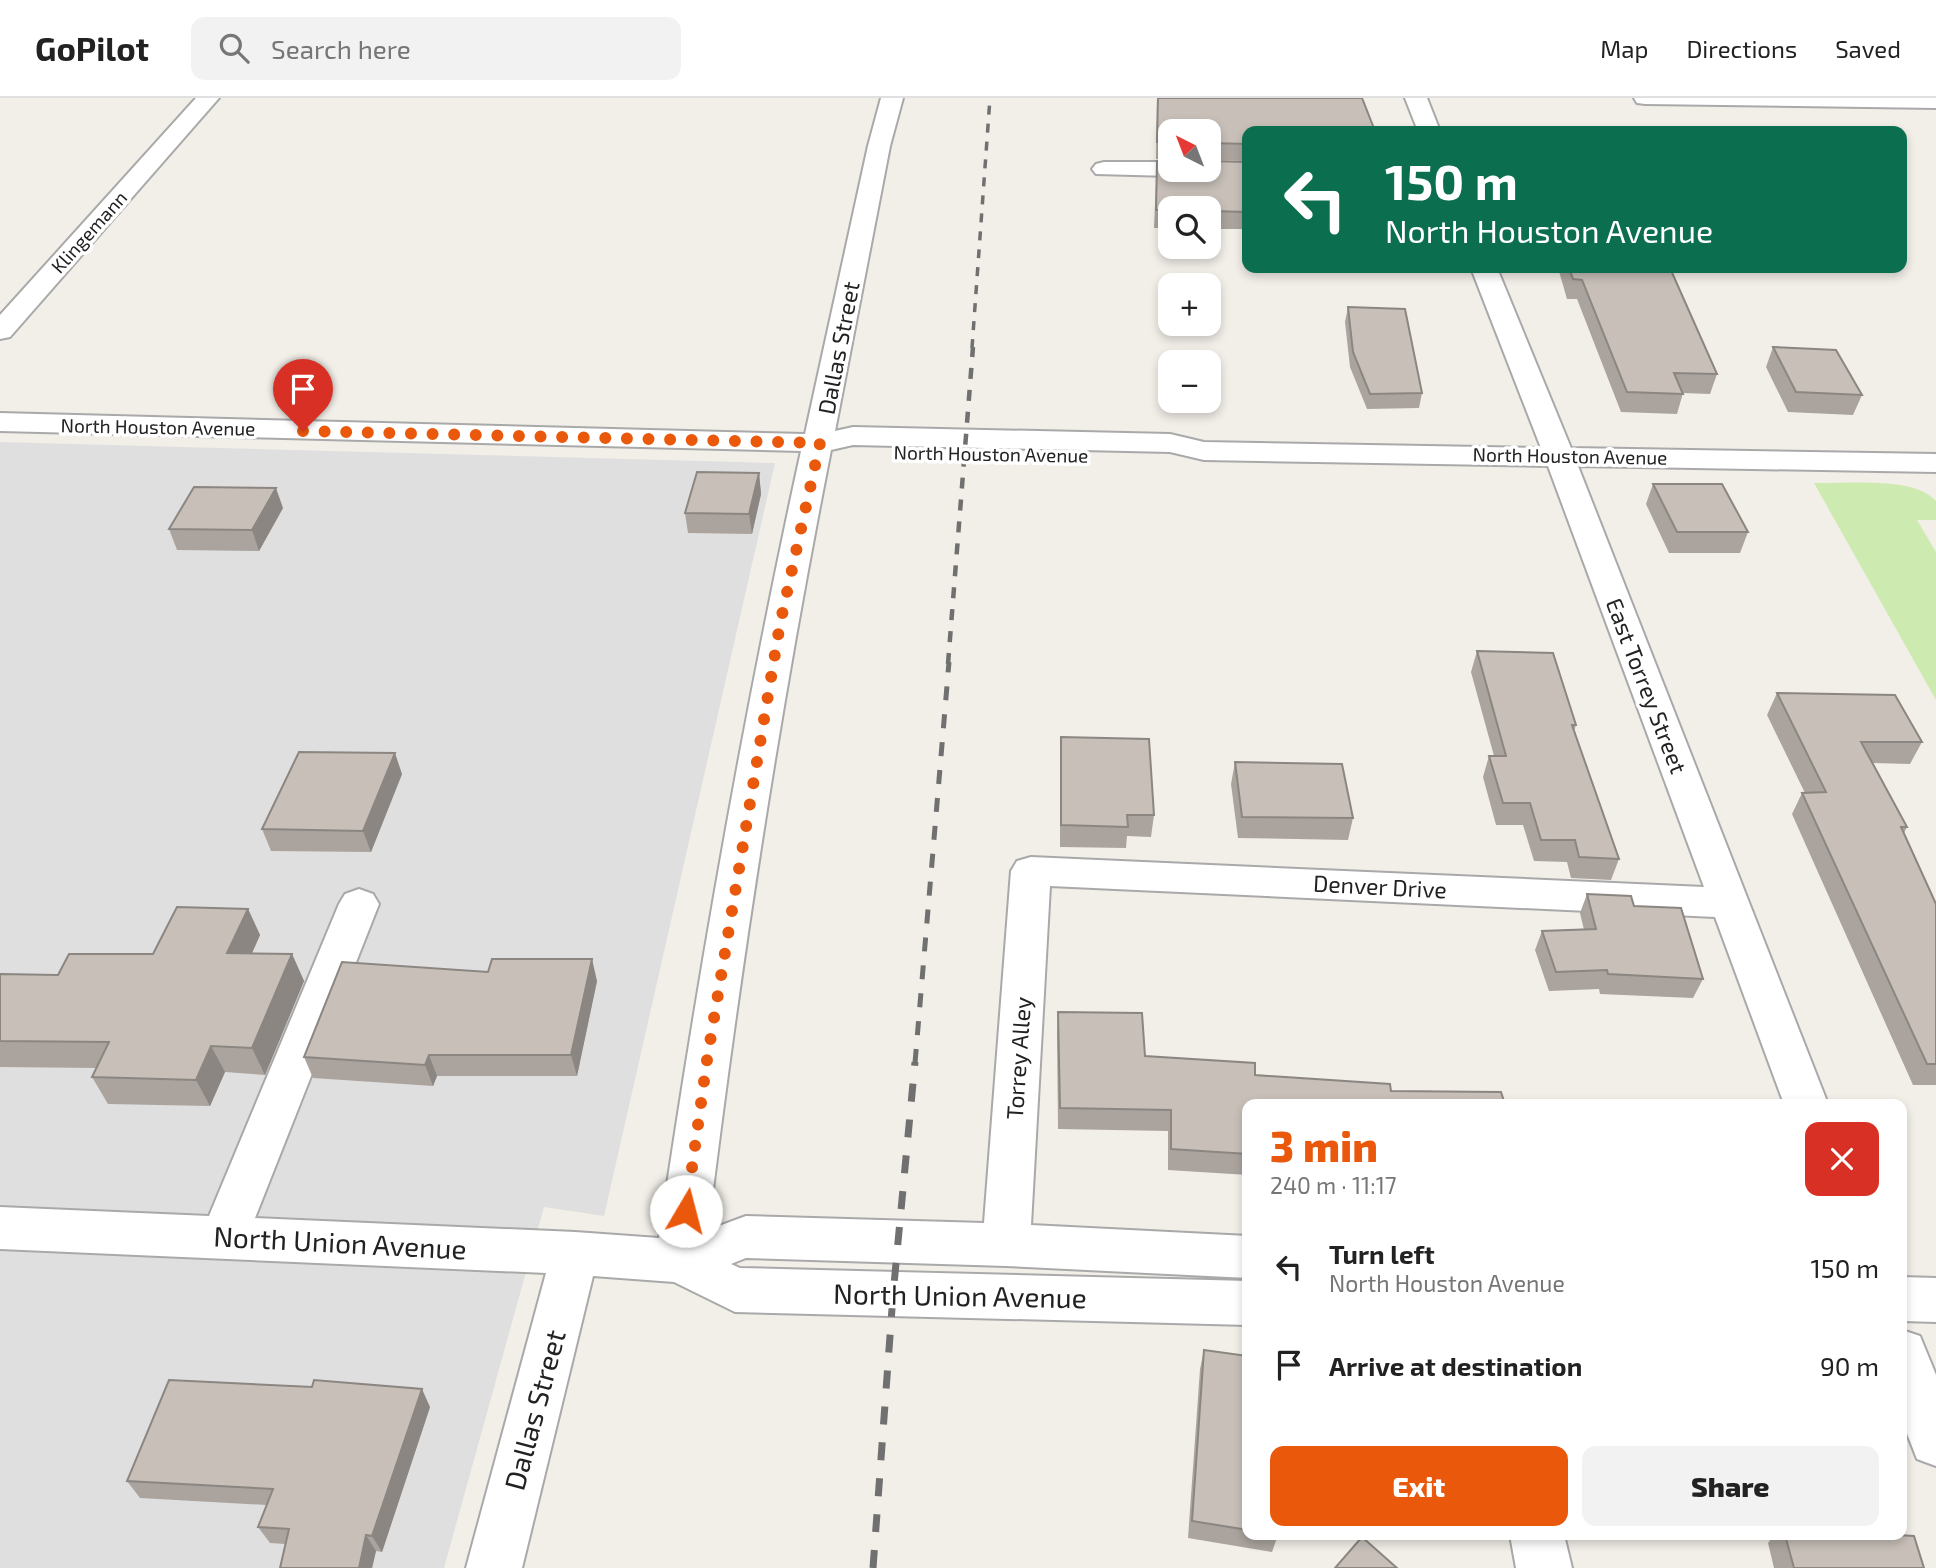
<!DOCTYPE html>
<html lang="en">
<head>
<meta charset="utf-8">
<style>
  :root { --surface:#fff; --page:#f2f2f2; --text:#222; --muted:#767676; --line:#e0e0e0; --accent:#ea580c }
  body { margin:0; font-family:"Exo 2",sans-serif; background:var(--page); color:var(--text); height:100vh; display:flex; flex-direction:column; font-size:26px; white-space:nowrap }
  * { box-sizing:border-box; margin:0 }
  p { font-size:23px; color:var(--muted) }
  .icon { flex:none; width:38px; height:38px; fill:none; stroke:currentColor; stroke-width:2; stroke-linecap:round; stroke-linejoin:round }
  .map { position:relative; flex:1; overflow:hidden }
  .details { position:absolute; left:1242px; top:1001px; width:665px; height:441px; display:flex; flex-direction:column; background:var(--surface); border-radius:14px; box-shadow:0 4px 10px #0003 }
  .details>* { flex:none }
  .banner { position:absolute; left:1242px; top:28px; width:665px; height:147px; border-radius:14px; box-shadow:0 4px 10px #0003; background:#0b6e4f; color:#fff; overflow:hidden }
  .needle { width:46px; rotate:318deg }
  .controls { position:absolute; left:1158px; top:21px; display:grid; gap:14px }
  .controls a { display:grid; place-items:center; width:63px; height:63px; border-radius:14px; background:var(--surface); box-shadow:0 4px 10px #0003; font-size:35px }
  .pin { position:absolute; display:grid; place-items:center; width:60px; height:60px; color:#fff; margin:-72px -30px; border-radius:50% 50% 50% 0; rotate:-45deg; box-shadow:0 0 7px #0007 }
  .pin .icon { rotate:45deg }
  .me { position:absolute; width:77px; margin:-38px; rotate:8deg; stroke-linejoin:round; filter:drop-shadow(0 0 5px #0008) }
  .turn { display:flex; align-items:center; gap:24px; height:147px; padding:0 28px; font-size:32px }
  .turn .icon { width:91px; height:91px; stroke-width:2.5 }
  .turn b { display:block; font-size:49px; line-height:60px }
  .round { display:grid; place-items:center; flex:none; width:74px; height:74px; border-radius:14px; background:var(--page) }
  .headline { display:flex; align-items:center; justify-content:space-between; height:119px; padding:0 28px }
  h1 { font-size:42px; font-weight:800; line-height:52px; color:var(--accent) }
  .primary-button { display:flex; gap:14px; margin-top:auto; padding:14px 28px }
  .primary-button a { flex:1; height:80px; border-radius:14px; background:var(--accent); color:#fff; font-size:28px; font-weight:800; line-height:80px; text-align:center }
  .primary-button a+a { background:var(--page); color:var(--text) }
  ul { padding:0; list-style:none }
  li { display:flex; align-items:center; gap:21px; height:98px; padding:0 28px }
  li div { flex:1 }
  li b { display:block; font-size:26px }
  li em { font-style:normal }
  header { display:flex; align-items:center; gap:42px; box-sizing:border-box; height:98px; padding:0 35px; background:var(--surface); border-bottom:2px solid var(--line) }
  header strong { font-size:33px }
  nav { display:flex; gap:38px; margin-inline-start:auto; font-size:24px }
  .search { width:490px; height:63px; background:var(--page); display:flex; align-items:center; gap:18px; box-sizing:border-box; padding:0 24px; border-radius:14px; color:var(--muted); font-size:26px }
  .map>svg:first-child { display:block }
</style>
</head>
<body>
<header>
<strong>GoPilot</strong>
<div class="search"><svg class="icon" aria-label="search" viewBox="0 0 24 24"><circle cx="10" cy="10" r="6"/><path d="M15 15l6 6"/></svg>Search here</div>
<nav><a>Map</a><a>Directions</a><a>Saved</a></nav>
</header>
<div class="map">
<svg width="1936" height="1470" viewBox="0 0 1936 1470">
  <rect width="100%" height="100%" fill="#f2efe9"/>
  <!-- residential -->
  <path fill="#e0dfdf" d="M0,344L775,365L604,1118L544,1109L444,1470H0Z"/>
  <!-- grass -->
  <path fill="#cdebb0" d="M1814,385C1846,386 1914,378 1936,403V422H1917L1936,454V602Z"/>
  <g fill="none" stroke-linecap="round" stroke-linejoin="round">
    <defs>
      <g id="minor">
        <path d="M196,0H219L10,239L0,241V217Z"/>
        <path d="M881,0H903L890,48L835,333L853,329L1170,336L1204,344L1541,350L1471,170H1497L1571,350L1936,356V374L1578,368L1828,1006H1784L1715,819L1050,788L1031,1127L1248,1138V1180L1006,1168L746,1160L731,1166L740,1170L1248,1183V1227L735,1214L674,1184L593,1178L522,1470H466L546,1175L0,1151V1109L209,1118L339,806L345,796L359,791L373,796L379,806L255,1120L575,1134L659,1140C698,876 744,614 801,353L0,333V315L805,336L868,48ZM853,347L1170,354L1204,362L1548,368L1704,789L1031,759L1017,763L1011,773L984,1125L746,1118L708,1132C740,870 780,610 831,352Z"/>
        <path d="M1405,0H1427L1440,33H1418Z"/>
        <path d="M1634,0H1936V10L1645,6L1637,5Z"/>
        <path d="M1104,64H1171V72H1182L1179,76L1171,78L1096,76L1092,71L1096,66Z"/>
        <path d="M1902,1179L1936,1180V1224L1902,1223Z"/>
        <path d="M1902,1232L1920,1238L1936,1277V1368L1917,1361L1902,1323Z"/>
        <path d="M1510,1437H1564L1572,1470H1516Z"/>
      </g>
    </defs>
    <!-- minor casing -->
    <use href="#minor" stroke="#a9a9a9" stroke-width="4"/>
    <!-- minor -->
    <use href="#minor" fill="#fff" fill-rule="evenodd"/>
    <!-- rail-far3 -->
    <path stroke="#707070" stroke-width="3.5" stroke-dasharray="9 9" stroke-linecap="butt" d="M972,250L990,0"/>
    <!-- rail-far2 -->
    <path stroke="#707070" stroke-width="4.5" stroke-dasharray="11 11" stroke-linecap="butt" d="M948,566L973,249"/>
    <!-- rail-far1 -->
    <path stroke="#707070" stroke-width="5" stroke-dasharray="14 14" stroke-linecap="butt" d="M915,965L949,564"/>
    <!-- rail -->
    <path stroke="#707070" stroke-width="7" stroke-dasharray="18 18" stroke-linecap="butt" d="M873,1470L893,1197L915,964"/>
  </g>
  <!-- wall -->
  <g fill="#aba49e">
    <path d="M1157,0H1362L1248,33V63L1209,62V33H1171V61H1156Z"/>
    <path d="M1157,63L1248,64V131H1209V110H1171V130H1154Z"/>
    <path d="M1558,170H1670L1717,276L1710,296L1683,295L1677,316L1621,314L1577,201H1567Z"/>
    <path d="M1348,209L1422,295L1419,310L1367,311L1350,269L1345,224Z"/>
    <path d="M1773,249L1862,297L1853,317L1788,314L1766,269Z"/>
    <path d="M759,375L761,396L752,436L688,435L685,415Z"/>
    <path d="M1653,386L1748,434L1740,455H1669L1646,406Z"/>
    <path d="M283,410L259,453L177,452L169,431Z"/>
    <path d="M1477,553L1576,627L1574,633L1619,761L1611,782L1571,780L1567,764L1534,763L1523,727H1496L1483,679L1489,658H1494L1471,574Z"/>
    <path d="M1777,595L1922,644L1910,666L1873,665L1907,729L1904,735L1936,806V987H1913L1792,716L1802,695H1805L1767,617Z"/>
    <path d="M1061,639L1154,717L1151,739L1127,738L1126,750L1060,749V660Z"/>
    <path d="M1235,664L1353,720L1348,742L1238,740L1231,686Z"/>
    <path d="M402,676L371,754L271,753L262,731Z"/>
    <path d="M1587,796L1634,808L1703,881L1693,900L1600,896L1599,891L1549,893L1535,852L1542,833L1584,832L1580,815Z"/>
    <path d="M248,811L260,837L252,855L292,856L304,883L265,977L225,974L210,1008L108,1006L92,979L96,970L0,969V876L58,877L153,856Z"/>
    <path d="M597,883L577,978H437L433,988L313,980L304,959Z"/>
    <path d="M1058,914L1145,958L1248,1006V1077L1168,1072V1033L1058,1031L1057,935Z"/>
    <path d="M1204,1252L1248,1258V1437H1278L1272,1454L1188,1440L1200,1271Z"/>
    <path d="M430,1309L382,1454L376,1453L372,1470H280L285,1446L270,1445L258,1429L267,1407L140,1400L127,1383Z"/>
    <path d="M1774,1437H1897L1924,1470H1774L1768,1445Z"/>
  </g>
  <!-- shaded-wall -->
  <g fill="#8b8681">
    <path d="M759,375L761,396L752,436L749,416Z"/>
    <path d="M276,390L283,410L259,453L252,432Z"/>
    <path d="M395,655L402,676L371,754L363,733Z"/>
    <path d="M248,811L260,837L240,882L227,855Z"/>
    <path d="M292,856L304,883L265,977L252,950Z"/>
    <path d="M592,861L597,883L577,978L571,957Z"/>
    <path d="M211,948L225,974L210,1008L196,982Z"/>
    <path d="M429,957L437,978L433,988L425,967Z"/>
    <path d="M422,1291L430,1309L382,1454L372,1438Z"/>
    <path d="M366,1437L376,1453L372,1470H359Z"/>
  </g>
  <!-- building -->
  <g fill="#c7bfb8" stroke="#8b8681" stroke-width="2">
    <path d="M1158,0H1362L1375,33H1248V46L1211,45L1209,49V33H1171V44H1157Z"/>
    <path d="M1171,62V72H1209V63L1248,64V114L1209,113V110H1171V112H1156L1157,63Z"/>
    <path d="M1569,170H1670L1717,276L1674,275L1683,296L1627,294L1582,182L1573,181Z"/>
    <path d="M1348,209L1405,211L1422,295L1370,296L1353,254Z"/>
    <path d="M1773,249L1836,252L1862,297L1796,294Z"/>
    <path d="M697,374L759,375L749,416L685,415Z"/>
    <path d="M1653,386H1722L1748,434H1677Z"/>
    <path d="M194,389L276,390L252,432L169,431Z"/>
    <path d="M1477,553L1553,555L1576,627H1572L1619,761L1579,759L1575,742H1541L1530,705H1503L1489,658H1506Z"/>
    <path d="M1777,595L1895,597L1922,644H1861L1907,729H1901L1936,806V966H1927L1802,695L1826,694Z"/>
    <path d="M1061,639L1149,641L1154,717H1127L1128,729L1061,727Z"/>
    <path d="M299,654L395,655L363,733L262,731Z"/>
    <path d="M1235,664L1342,666L1353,720L1242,719Z"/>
    <path d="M1587,796L1631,798L1634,808L1681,810L1703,881L1608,876L1607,872L1556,874L1542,833L1596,831Z"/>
    <path d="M177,809L248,811L227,855L292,856L252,950L211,948L196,982L92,979L109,944L0,943V876L58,877L69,856H153Z"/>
    <path d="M492,861H592L571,957H429L425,967L304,959L342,864L488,874Z"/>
    <path d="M1058,914L1142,915L1145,958L1255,965V977L1390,986L1391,993L1501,994L1505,1006H1248V1056L1171,1051V1012L1060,1010Z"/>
    <path d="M1204,1252L1248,1258V1432L1192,1423Z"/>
    <path d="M169,1282L312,1289L314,1282L422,1291L372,1438L366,1437L359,1470H280L289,1431L258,1429L273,1391L127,1383Z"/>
    <path d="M1785,1437H1897L1914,1438L1924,1470H1794Z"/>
    <path d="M1362,1439L1397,1470H1335Z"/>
  </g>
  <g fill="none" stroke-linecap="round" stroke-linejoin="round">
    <!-- route -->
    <path stroke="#ea580c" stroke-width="12" stroke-dasharray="0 21.6" d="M303,333L820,345L780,526L707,962L686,1113"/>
  </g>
  <g text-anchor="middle" stroke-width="7" stroke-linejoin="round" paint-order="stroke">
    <!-- far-street labels -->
    <g font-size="19" fill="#222" stroke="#fff">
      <text transform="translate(89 134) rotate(-48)" y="7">Klingemann</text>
      <text transform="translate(158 329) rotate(1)" y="7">North Houston Avenue</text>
      <text transform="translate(991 356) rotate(1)" y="7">North Houston Avenue</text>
      <text transform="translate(1570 358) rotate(1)" y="7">North Houston Avenue</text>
    </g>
    <!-- street labels -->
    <g font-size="23" fill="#222" stroke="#fff">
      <text transform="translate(839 250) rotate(-79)" y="8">Dallas Street</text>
      <text transform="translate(1646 588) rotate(69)" y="8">East Torrey Street</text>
      <text transform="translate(1380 789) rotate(3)" y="8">Denver Drive</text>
      <text transform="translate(1019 960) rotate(-86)" y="8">Torrey Alley</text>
    </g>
    <!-- near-street labels -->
    <g font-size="28" fill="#222" stroke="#fff">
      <text transform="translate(340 1145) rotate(3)" y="10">North Union Avenue</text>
      <text transform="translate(960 1198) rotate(1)" y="10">North Union Avenue</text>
      <text transform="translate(535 1312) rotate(-75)" y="10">Dallas Street</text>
    </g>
  </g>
</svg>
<div class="controls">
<a><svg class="needle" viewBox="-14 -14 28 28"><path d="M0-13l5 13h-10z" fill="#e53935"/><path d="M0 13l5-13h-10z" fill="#767676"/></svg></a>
<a><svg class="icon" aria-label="search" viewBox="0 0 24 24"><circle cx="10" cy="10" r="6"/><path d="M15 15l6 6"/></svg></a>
<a>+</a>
<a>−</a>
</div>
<div class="pin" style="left:303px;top:333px;background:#d93025"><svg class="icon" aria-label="arrive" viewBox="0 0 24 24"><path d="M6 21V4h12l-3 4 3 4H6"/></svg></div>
<svg class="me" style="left:686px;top:1113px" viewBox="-20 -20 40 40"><circle r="19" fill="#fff"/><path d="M0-13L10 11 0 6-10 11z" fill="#ea580c"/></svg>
<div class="banner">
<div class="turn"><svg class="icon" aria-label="left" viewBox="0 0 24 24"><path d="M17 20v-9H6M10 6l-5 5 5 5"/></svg><div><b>150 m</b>North Houston Avenue</div></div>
</div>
<section class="details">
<div class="headline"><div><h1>3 min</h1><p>240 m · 11:17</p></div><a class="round" style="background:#d93025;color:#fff"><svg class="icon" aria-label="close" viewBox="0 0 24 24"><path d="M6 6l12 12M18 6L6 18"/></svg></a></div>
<ul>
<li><svg class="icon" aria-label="left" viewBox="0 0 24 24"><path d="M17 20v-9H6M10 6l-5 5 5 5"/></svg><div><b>Turn left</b><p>North Houston Avenue</p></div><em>150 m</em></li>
<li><svg class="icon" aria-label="arrive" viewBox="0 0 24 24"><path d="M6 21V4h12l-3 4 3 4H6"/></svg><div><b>Arrive at destination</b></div><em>90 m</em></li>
</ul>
<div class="primary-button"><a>Exit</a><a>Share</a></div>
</section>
</div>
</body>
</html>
